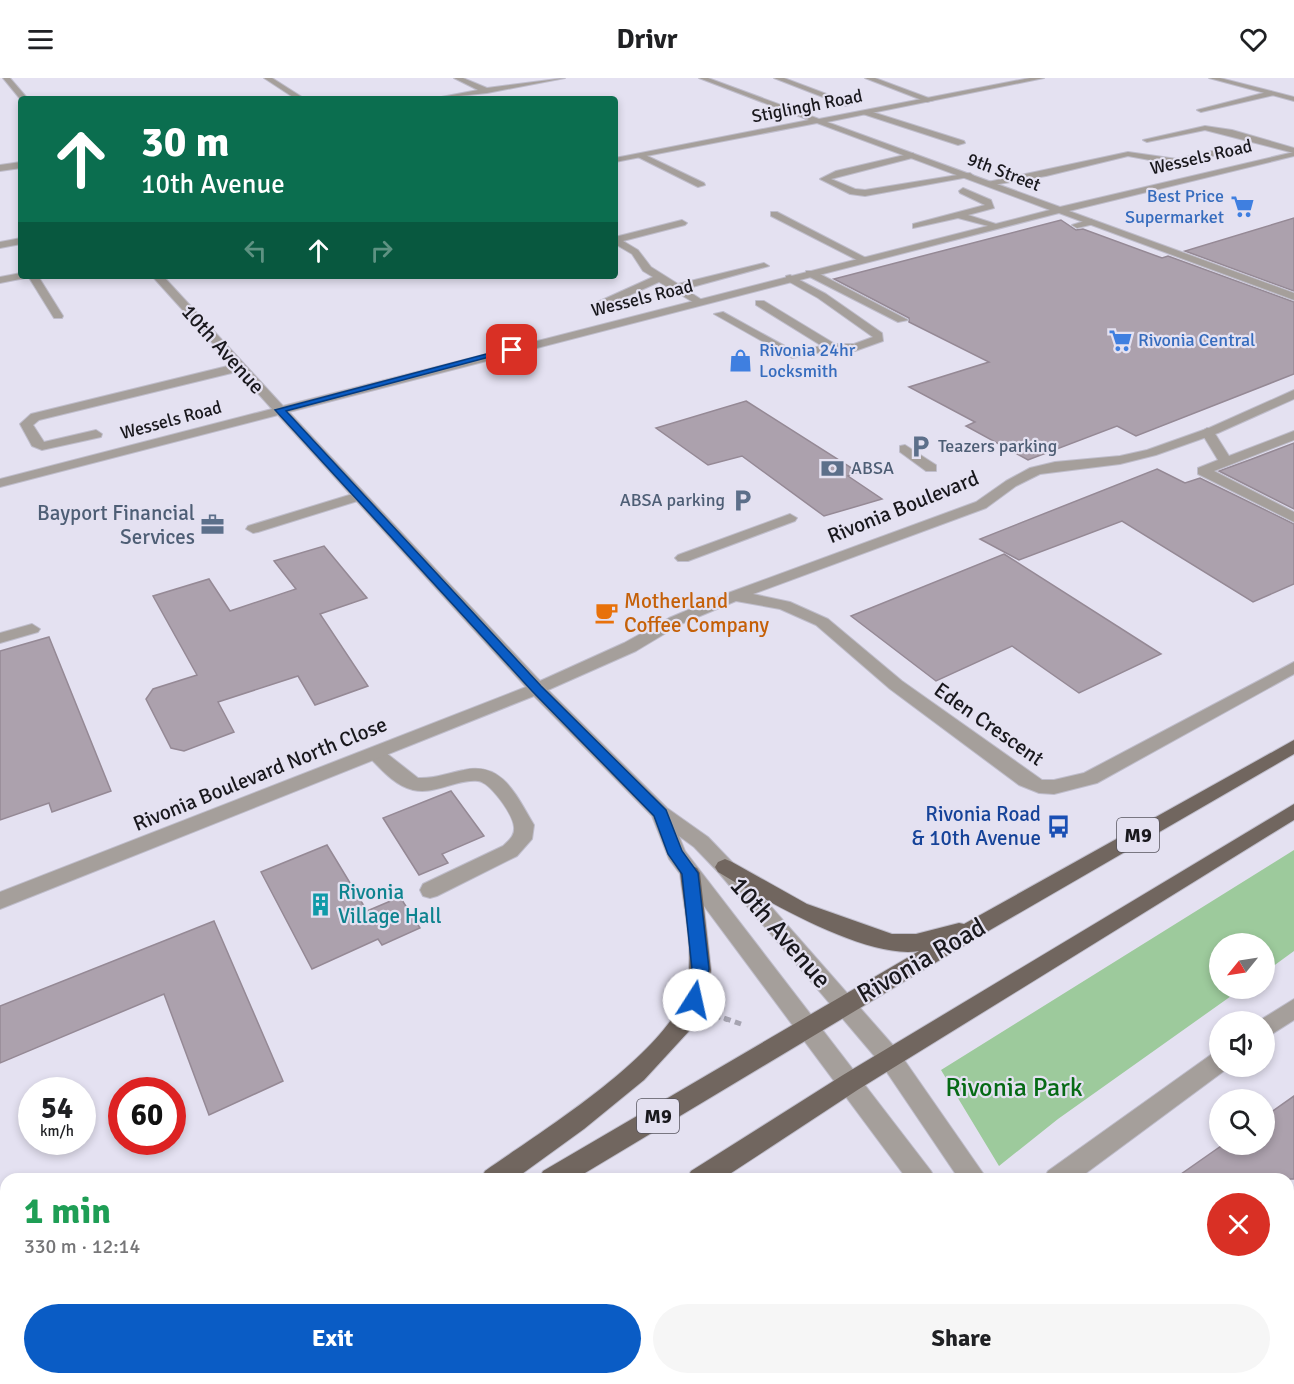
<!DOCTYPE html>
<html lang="en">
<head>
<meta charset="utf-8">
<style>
  :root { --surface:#fff; --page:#f6f6f6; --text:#202124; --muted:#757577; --accent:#0a5cc5 }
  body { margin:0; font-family:Signika,sans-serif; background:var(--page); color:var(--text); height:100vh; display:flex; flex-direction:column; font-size:22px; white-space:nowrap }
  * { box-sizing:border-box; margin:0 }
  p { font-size:20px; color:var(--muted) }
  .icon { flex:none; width:33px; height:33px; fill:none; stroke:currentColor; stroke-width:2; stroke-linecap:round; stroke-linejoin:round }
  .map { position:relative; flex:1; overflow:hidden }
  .details { position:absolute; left:0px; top:1095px; width:1294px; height:212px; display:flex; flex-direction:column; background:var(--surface); border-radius:18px 18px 0 0; box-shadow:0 3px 9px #0003 }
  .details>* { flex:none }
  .top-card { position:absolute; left:18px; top:18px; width:600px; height:183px; border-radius:6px; box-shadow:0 3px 9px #0003; background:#0b6e4f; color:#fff; overflow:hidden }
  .needle { width:39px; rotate:240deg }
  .fabs { position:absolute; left:1209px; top:855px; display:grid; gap:12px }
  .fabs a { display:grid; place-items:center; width:66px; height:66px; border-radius:50%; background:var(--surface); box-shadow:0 3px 9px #0003; font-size:30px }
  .speed { position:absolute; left:18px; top:999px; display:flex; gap:12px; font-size:30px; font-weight:700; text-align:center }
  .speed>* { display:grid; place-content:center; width:78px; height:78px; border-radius:50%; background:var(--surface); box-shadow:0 3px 9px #0003; line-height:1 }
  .speed small { font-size:15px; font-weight:400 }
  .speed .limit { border:9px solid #d22; background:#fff; color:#111 }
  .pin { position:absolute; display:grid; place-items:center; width:51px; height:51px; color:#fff; margin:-26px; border-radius:12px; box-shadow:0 3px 9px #0006 }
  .me { position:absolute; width:66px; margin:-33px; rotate:10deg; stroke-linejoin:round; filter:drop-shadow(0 0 4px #0008) }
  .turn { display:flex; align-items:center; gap:21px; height:126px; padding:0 24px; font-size:27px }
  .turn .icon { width:78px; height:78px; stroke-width:2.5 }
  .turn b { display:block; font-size:42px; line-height:51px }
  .lanes { display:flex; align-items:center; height:57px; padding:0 24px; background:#0003; justify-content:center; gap:30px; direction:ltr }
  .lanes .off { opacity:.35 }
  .round { display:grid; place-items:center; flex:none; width:63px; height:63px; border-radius:32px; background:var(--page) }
  .summary { display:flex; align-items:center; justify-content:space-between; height:102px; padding:0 24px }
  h1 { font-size:36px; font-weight:700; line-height:45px; color:#1e9e55 }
  .cta { display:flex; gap:12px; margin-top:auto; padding:12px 24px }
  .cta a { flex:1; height:69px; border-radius:36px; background:var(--accent); color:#fff; font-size:24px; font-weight:700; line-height:69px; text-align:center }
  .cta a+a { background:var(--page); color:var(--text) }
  header { display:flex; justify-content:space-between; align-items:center; height:78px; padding:0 24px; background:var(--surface); font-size:27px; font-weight:700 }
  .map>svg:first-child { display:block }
</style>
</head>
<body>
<header><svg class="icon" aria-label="menu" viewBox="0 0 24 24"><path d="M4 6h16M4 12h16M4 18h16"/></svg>Drivr<svg class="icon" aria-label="heart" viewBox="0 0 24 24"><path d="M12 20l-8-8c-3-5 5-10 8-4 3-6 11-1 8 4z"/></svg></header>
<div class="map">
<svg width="1294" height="1306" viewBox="0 0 1294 1306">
  <rect width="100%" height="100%" fill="#e4e1f1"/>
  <!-- green -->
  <path fill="#9dca9c" d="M1294,772V873L1265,894L1264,866H1220V910L1241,911L1058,1041L999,1088L941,992Z"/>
  <!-- building -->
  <g fill="#aca1ad" stroke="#958995" stroke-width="1.5">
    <path d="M1294,140V213L1185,173Z"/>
    <path d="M1061,142L1076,152L1083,151L1162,180L1168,178L1294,224V296L1136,358L1117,348L1028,382L966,348L975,344L909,309L989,284L909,244V240L834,201Z"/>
    <path d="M746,323L858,394L848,398L882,421L824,438L742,378L708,387L656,350Z"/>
    <path d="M1294,365V431L1219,393L1252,381Z"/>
    <path d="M1157,391L1185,405L1200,400L1294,446V506L1253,524L1122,443L1019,482L980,461Z"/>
    <path d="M324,468L367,520L320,536L368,608L315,627L298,598L218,624L234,654L184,673L171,670L146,621L153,611L197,597L153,518L209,501L230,533L296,511L274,483Z"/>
    <path d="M1004,476L1161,576L1079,615L1012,568L936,603L851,538Z"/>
    <path d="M49,559L111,713L52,734L49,725L0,742V573Z"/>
    <path d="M451,713L484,758L442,776L448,785L419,797L383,740Z"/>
    <path d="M327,767L367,833L400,819L420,850L382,867L378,861L312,891L261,794Z"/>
    <path d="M214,843L283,1003L209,1037L164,916L0,985V928Z"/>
    <path d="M1294,1018V1101H1174L1224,1066H1264V1039Z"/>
  </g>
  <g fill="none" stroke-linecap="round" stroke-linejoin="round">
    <defs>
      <g id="lane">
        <path d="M774,0H784L853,26L846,28Z"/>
        <path d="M865,0H875L934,22L927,24Z"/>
        <path d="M1271,13L1274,17L1201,34L1197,32Z"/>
        <path d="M866,32L964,63L965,65L958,67L863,36Z"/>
        <path d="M1205,48L1232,52L1294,70V75L1205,52L1147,64L1143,62Z"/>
        <path d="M1221,71L1224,75L1177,87L1128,78L1046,98L987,108L983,105L1128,74L1177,81Z"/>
        <path d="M641,75L704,105L705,107L698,109L638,79Z"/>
        <path d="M913,75L916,79L831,101L855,111L865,112L970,95L974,98L865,118L850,116L820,101L836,93Z"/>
        <path d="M963,110L991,122L994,130L968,137L996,146V150L958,140L913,150V146L985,127L960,115L959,113Z"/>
        <path d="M771,134H777L868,181L859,183L771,138Z"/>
        <path d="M1091,141L1096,144L1094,146L1077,150L1072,147Z"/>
        <path d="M682,142L687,145L685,147L623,163L638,172L651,189L678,206L764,185L769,188L685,211L702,222V226L698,227L659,204L599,231H591V227L653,199L643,193L632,176L615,166V159Z"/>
        <path d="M806,193H814L908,242L898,244L806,197Z"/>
        <path d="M790,197L826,216L882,255L883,263L855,273L832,272L792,280L714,236L723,234L794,273L822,268L756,227V223H764L835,266H854L873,259L818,220L786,202V198Z"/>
        <path d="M28,198H38L63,238L62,240H54Z"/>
        <path d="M240,285L244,286V292L39,342L33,347L44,364L96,352L102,356L101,359L42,372L32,368L20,346L31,336Z"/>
        <path d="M1207,350L1212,351L1229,378L1294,353V362L1214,393L1294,434V444L1198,396V390L1218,382L1201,354Z"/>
        <path d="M905,367L936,387V393H926L900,374V368Z"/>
        <path d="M359,414L366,418L364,421L258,454L253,455L246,451L248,448Z"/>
        <path d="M790,436L797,440L795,443L688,483H678L675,480L678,477Z"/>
        <path d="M32,546L40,551L38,554L0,565V555Z"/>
        <path d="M375,669L381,671L418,700C434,701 448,695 464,692C503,683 517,719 534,747L532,761L517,778L437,818L430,820L423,818L420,812L423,806L503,768C509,762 515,758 514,749C513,736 490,704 478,703C456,701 436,717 413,712C394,707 382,692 369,679L366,675L369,671Z"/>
        <path d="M744,1300H777L775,1306H741Z"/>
      </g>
      <g id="street">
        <path d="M3,0H10L28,21L21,22Z"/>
        <path d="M264,0H272L305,21H296Z"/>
        <path d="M454,0H463L487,10L565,0L487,15L431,21L478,12Z"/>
        <path d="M699,0H708L819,41L1030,0H1044L827,44L1060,129L1294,74V78L1069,133L1294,215V222L1059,135L289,334L540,603L624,565L669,540L728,515L976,424L1006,403L1030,390L1055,384L1120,378L1147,372L1209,350L1294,312V321L1218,355L1156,377L1120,386L1040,396L1016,408L986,430L753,516L790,524L828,541L902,603L1042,702H1054L1084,695L1294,584V596L1097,705L1054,716L1039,715L1019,707L890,611L816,547L780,531L736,523L681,546L636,573L548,612L667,730L708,759L732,784L898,973L987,1101H959L882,987L718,794L694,769L679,758L685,773L931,1093L935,1101H907L669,781L652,738L534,618L0,831V814L526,609L278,337L0,409V401L272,331L152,198H163L283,328L1050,132L817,45L615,84V80L809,42Z"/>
        <path d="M1209,0H1220L1294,19V23Z"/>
        <path d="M21,84V90L0,93V87Z"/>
        <path d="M21,160V166L0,170V164Z"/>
        <path d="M21,195V198H26L25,200L0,205V199Z"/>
        <path d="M1294,921V942L1264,961V944H1257Z"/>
        <path d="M1220,973V988L1228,990L1078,1101H1044L1048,1093L1212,976Z"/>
        <path d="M1058,1300H1088L1091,1306H1060Z"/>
        <path d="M1093,1300H1123L1126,1306H1095Z"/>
      </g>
      <g id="primary">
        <path d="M1294,662V676L990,852L575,1101H539L543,1093L919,873C867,882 763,821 718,794L715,789L718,784L725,781L732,784L807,826L892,856H916L959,845L964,846Z"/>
        <path d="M1294,726V742L859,1011L722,1101H687L691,1093L843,997Z"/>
        <path d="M690,787L697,790L700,795L711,892L706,922L690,952L644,1002L584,1051L515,1101H481L485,1093C537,1056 675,972 687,908C694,871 684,832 680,795L683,790Z"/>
        <path d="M193,1300H228L226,1306H190Z"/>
        <path d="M363,1300H398L396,1306H360Z"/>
      </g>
    </defs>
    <!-- lane casing -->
    <use href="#lane" stroke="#bfbdcb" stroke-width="2"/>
    <!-- street casing -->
    <use href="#street" stroke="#bfbdcb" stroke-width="2"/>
    <!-- primary casing -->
    <use href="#primary" stroke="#bfbdcb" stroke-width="2"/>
    <!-- path-far1 -->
    <path stroke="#a6a4b1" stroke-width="4.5" stroke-dasharray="5 4" stroke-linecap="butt" d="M716,938L728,942"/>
    <!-- path -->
    <path stroke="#a6a4b1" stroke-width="5" stroke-dasharray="7 4.5" stroke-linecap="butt" d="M724,940L741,946"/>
    <!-- lane -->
    <use href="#lane" fill="#a59f9b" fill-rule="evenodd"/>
    <!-- street -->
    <use href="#street" fill="#a59f9b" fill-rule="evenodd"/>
    <!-- primary -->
    <use href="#primary" fill="#71665f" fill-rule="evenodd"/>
  </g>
  <!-- route -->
  <path fill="#0a5cc5" stroke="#063c80" stroke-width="1.5" d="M509,270L516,272L286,333L541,608L666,732L682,773L698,795L709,891L701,927H688L686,922L692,891L682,796L668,776L654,738L532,613L275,332Z"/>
  <!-- icons -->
  <defs>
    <symbol id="supermarket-bare" viewBox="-9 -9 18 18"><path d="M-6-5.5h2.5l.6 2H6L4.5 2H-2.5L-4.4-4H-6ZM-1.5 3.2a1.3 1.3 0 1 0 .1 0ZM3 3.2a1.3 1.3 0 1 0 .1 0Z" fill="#3f7fe0" stroke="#e4e1f1" stroke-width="2.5" paint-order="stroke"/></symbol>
    <symbol id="shop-bare" viewBox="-9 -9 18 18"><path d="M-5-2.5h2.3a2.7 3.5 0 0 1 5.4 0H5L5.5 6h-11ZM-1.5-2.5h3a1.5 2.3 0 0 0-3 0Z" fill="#3f7fe0" stroke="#e4e1f1" stroke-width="2.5" paint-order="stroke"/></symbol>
    <symbol id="parking-bare" viewBox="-9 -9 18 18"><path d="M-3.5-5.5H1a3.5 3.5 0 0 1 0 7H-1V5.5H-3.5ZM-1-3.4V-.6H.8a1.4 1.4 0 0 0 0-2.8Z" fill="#5c6f8a" stroke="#e4e1f1" stroke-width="2.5" paint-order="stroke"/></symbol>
    <symbol id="bank-bare" viewBox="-9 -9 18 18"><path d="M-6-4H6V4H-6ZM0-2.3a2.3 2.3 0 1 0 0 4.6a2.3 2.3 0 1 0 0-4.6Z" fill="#5c6f8a" stroke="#e4e1f1" stroke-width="2.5" paint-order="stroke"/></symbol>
    <symbol id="office-bare" viewBox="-9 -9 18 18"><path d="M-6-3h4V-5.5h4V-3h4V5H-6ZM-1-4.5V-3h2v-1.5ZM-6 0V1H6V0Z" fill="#5c6f8a" stroke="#e4e1f1" stroke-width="2.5" paint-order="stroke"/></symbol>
    <symbol id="cafe-bare" viewBox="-9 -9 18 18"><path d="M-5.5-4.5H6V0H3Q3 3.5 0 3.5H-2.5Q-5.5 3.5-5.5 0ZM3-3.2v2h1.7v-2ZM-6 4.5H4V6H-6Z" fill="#e8710a" stroke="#e4e1f1" stroke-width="2.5" paint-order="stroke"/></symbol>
    <symbol id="bus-bare" viewBox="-9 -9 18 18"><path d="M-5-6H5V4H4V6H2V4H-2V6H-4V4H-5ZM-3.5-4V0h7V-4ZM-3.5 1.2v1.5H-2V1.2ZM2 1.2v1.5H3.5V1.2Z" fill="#1a4fb4" stroke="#e4e1f1" stroke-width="2.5" paint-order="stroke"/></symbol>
    <symbol id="building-bare" viewBox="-9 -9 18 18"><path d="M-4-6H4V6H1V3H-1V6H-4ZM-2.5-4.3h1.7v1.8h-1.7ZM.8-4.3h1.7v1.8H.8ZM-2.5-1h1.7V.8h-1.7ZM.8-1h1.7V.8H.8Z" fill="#0f9aa8" stroke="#e4e1f1" stroke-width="2.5" paint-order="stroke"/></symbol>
  </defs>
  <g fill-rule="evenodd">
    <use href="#supermarket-bare" x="1226" y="112" width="33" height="33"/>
    <use href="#supermarket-bare" x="1104" y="246" width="33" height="33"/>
    <use href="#shop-bare" x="724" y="266" width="33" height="33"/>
    <use href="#parking-bare" x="904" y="352" width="33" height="33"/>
    <use href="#bank-bare" x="816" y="374" width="33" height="33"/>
    <use href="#parking-bare" x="726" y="406" width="33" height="33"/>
    <use href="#office-bare" x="196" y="430" width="33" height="33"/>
    <use href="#cafe-bare" x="590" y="518" width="33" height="33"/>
    <use href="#bus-bare" x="1042" y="732" width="33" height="33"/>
    <use href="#building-bare" x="304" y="810" width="33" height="33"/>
  </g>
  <g text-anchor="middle" stroke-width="4.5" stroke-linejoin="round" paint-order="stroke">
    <!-- far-street labels -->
    <g font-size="18" fill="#19181d" stroke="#e4e1f1">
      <text transform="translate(807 28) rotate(-11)" y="6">Stiglingh Road</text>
      <text transform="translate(1201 79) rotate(-13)" y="6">Wessels Road</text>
      <text transform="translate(1004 94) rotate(21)" y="6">9th Street</text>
      <text transform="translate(642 220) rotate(-14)" y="6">Wessels Road</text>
      <text transform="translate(171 342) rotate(-15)" y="6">Wessels Road</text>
    </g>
    <!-- far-shop labels -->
    <g font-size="18" fill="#366cbe" stroke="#e4e1f1" text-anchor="start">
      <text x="1224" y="124" text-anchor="end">Best Price<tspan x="1224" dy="21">Supermarket</tspan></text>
      <text x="1138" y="268">Rivonia Central</text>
      <text x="759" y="278">Rivonia 24hr<tspan x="759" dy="21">Locksmith</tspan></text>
    </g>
    <!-- far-service labels -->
    <g font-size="18" fill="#4e5e75" stroke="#e4e1f1" text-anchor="start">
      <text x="938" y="374">Teazers parking</text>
      <text x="851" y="396">ABSA</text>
      <text x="725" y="428" text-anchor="end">ABSA parking</text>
    </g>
    <!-- shield labels -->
    <g fill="#e4e1f1" stroke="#56545d" stroke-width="1.5">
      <rect x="1117" y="740" width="42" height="34" rx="4.5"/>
      <rect x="637" y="1021" width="42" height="34" rx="4.5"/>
    </g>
    <g font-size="20" font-weight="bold" fill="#19181d">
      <text x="1138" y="764">M9</text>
      <text x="658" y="1045">M9</text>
    </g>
    <!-- street labels -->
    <g font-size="21" fill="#19181d" stroke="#e4e1f1">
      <text transform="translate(223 271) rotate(48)" y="7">10th Avenue</text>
      <text transform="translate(903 429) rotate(-22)" y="7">Rivonia Boulevard</text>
      <text transform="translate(989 646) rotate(35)" y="7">Eden Crescent</text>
      <text transform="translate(260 696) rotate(-22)" y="7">Rivonia Boulevard North Close</text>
    </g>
    <!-- service labels -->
    <g font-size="21" fill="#4e5e75" stroke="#e4e1f1" text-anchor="end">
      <text x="195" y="442">Bayport Financial<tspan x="195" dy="24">Services</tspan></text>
    </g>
    <!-- food labels -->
    <g font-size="21" fill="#c56008" stroke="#e4e1f1" text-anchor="start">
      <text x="624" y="530">Motherland<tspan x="624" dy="24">Coffee Company</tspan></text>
    </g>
    <!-- transit labels -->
    <g font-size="21" fill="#164399" stroke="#e4e1f1" text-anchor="end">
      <text x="1041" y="743">Rivonia Road<tspan x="1041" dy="24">&amp; 10th Avenue</tspan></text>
    </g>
    <!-- culture labels -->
    <g font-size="21" fill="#0d838f" stroke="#e4e1f1" text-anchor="start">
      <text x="338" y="821">Rivonia<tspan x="338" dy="24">Village Hall</tspan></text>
    </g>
    <!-- near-street labels -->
    <g font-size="26" fill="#19181d" stroke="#e4e1f1">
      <text transform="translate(781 854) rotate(49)" y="9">10th Avenue</text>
      <text transform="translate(921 882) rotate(-30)" y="9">Rivonia Road</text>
    </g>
    <!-- near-park labels -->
    <g font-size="26" fill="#066a15" stroke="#e4e1f1">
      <text x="1014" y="1018">Rivonia Park</text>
    </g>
  </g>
</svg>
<div class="fabs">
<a><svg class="needle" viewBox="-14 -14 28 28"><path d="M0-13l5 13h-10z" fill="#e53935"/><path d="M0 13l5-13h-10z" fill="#757577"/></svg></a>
<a><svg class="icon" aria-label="sound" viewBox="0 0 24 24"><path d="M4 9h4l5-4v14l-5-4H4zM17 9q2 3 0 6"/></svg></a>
<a><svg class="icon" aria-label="search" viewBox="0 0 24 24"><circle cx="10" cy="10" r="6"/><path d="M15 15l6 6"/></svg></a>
</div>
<div class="speed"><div>54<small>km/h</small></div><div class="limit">60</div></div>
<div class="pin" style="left:512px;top:272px;background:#d93025"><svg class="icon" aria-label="arrive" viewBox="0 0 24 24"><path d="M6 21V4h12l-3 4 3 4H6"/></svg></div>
<svg class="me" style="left:694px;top:922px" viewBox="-20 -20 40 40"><circle r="19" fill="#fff"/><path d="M0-13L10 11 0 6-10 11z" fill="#0a5cc5"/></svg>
<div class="top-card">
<div class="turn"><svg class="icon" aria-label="ahead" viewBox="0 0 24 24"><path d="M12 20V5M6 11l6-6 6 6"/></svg><div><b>30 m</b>10th Avenue</div></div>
<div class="lanes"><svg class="icon off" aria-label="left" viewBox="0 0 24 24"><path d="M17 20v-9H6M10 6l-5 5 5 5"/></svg><svg class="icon" aria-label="ahead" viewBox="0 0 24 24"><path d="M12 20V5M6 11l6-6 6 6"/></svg><svg class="icon off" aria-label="right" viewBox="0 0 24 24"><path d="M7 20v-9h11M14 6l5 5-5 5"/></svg></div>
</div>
<section class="details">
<div class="summary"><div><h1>1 min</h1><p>330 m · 12:14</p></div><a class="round" style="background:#d93025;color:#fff"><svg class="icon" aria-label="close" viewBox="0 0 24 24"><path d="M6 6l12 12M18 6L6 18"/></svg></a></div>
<div class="cta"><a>Exit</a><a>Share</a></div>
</section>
</div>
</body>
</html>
